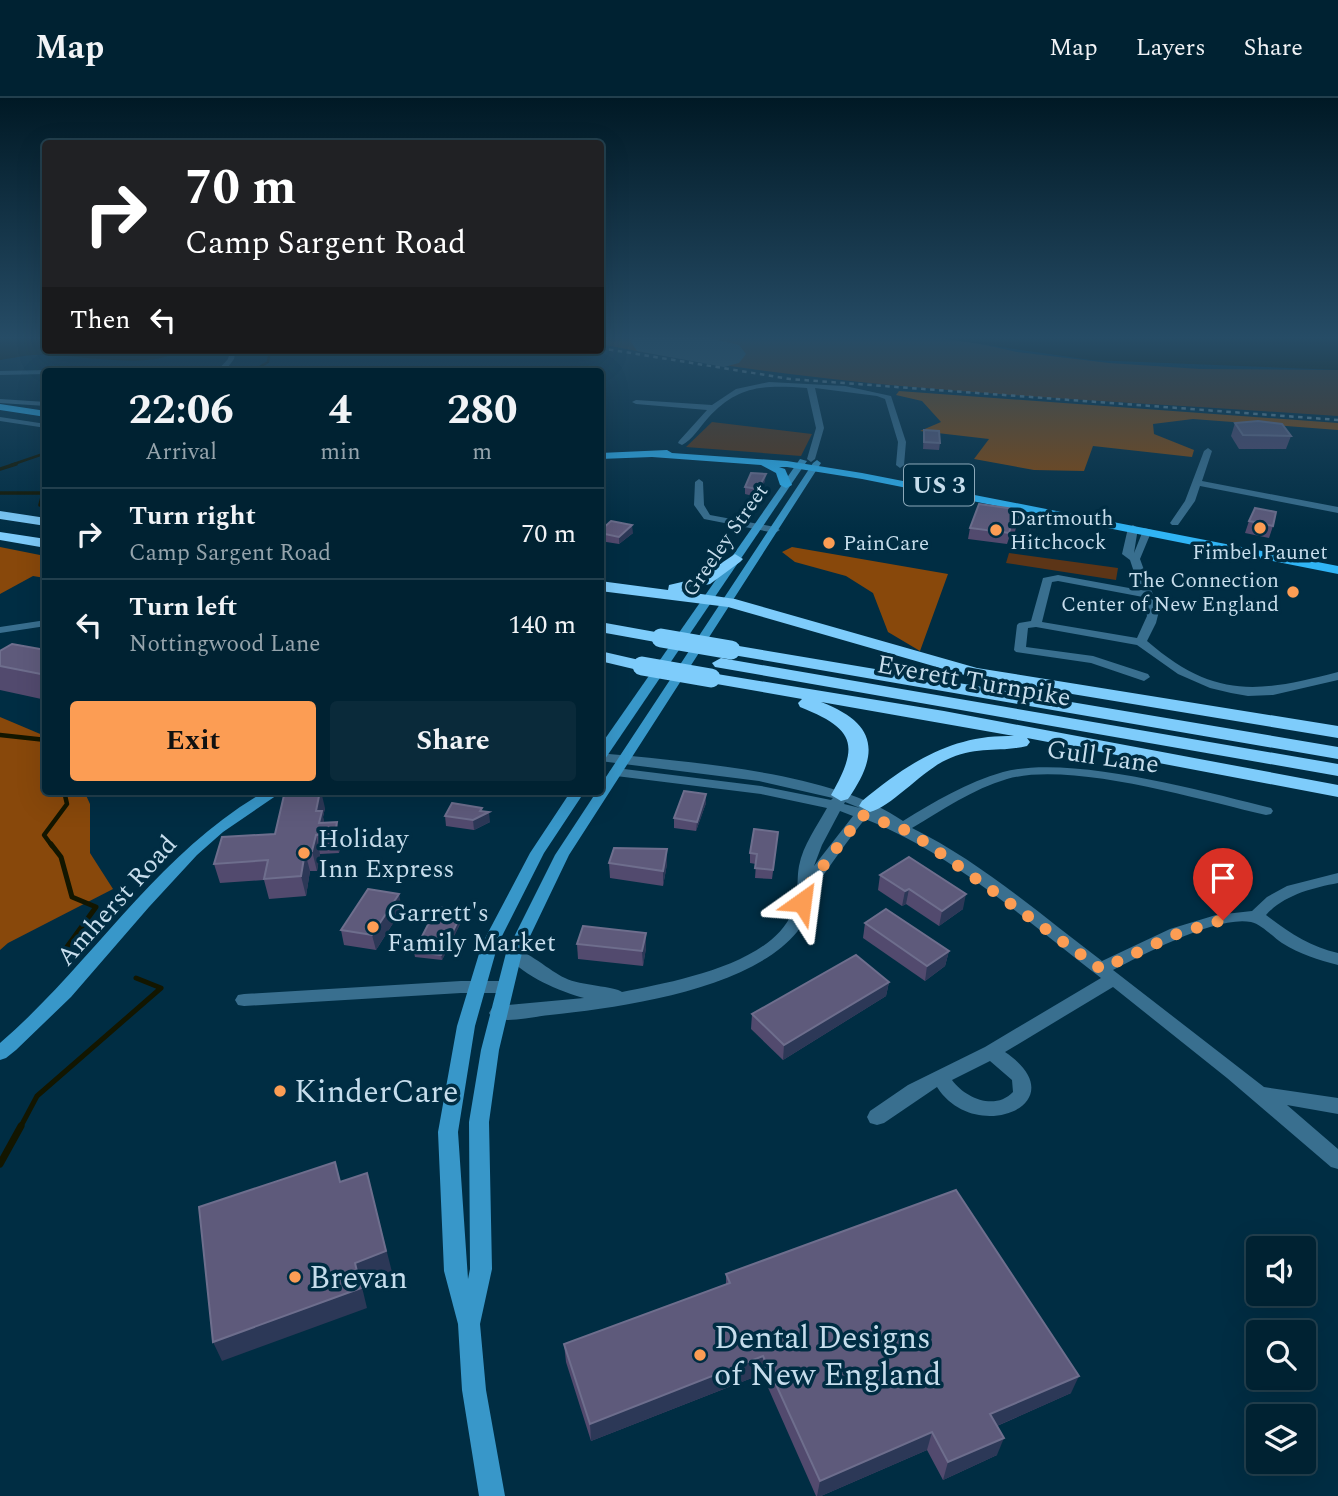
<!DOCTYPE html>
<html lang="en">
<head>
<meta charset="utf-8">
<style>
  :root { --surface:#002232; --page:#0a2a3a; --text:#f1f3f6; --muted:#95a4ac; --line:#223f4d; --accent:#fc9d54 }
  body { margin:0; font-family:Spectral,serif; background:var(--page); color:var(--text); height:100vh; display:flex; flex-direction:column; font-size:26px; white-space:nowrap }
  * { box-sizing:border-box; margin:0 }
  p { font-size:23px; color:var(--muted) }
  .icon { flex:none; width:38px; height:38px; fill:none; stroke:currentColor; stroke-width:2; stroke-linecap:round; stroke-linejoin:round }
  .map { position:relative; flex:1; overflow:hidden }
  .side { position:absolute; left:42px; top:270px; width:562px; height:427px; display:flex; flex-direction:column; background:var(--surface); border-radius:7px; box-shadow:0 7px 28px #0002,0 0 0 2px var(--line) }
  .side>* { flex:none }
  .guide { position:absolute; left:42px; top:42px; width:562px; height:214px; border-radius:7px; box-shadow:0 7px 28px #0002,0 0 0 2px var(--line); background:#202124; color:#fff; overflow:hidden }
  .tools { position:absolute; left:1246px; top:1138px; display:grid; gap:14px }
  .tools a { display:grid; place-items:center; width:70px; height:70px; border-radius:7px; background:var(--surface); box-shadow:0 7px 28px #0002,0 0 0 2px var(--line); font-size:35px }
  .pin { position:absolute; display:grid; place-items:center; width:60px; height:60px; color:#fff; margin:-72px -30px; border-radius:50% 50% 50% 0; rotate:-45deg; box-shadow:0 0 7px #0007 }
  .pin .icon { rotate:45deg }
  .me { position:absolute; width:77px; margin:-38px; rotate:31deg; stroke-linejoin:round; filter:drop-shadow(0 0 5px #0008) }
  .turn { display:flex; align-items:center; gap:24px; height:147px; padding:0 28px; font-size:32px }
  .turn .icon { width:91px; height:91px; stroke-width:2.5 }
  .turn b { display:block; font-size:49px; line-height:60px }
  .then { display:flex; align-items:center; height:66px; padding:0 28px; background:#0003; gap:14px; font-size:26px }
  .eta { display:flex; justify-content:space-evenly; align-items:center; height:119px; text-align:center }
  .eta b { font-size:42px; font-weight:700; line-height:49px }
  .button { display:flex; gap:14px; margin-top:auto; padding:14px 28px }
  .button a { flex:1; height:80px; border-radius:7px; background:var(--accent); color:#111; font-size:28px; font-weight:700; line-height:80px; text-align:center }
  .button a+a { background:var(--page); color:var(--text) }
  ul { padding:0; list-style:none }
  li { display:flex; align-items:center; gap:21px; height:91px; padding:0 28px; border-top:2px solid var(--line) }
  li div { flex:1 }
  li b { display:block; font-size:26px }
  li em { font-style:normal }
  header { display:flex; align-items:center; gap:42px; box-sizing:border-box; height:98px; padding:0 35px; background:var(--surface); border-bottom:2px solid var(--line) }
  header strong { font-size:33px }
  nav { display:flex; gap:38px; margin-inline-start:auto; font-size:24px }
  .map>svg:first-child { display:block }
</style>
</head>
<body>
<header>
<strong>Map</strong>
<nav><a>Map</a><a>Layers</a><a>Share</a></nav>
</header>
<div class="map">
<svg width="1338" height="1398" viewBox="0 0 1338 1398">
  <rect width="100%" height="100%" fill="#002d43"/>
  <!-- green -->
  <g fill="#5c3517">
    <path d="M600,240H954L1017,254L1109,265L1200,271L1338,272V318C1091,301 841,294 600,246Z"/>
    <path d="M712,324L812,336L801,358L686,349Z"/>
    <path d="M1009,455L1118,470L1116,482L1006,465Z"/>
  </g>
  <!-- forest -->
  <g fill="#88480b">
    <path d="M899,293L1338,325V332L1193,321L1153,326L1154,336L1194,352L1192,359L1093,348L1084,373L1034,372L974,361L989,341L920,333L941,324L922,303L896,297Z"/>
    <path d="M0,449L45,458V480L33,478L0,496Z"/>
    <path d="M792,449L948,476L920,553L888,534L873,495L846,478L795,464L782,454Z"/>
    <path d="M0,619L45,638L46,693H84L90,706V755L113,791L8,845L0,852Z"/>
  </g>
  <!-- water -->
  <g fill="#131600">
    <path d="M0,240H45L46,252H162L174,256C142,269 88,259 54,257C37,255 18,259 0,262Z"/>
    <path d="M939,240H1338V272L1091,262Z"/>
  </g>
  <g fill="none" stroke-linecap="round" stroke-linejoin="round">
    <!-- stream-far4 -->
    <g stroke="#131600" stroke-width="2.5">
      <path d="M253,273L268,264L270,252"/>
      <path d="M11,367L46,355"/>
    </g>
    <!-- stream-far3 -->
    <g stroke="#131600" stroke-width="3.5">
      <path d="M0,371L16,366"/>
      <path d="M0,395H43L40,407"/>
    </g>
    <!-- stream-far2 -->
    <g stroke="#131600" stroke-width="4.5">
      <path d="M0,637L46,642"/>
      <path d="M52,748L44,737L67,706L64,693"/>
    </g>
    <!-- stream-far1 -->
    <g stroke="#131600" stroke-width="5">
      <path d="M51,746L61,759L72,799L96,809L64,853"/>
      <path d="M20,1030L37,998L161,890L136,880"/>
    </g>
    <!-- stream -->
    <path stroke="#131600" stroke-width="7" d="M0,1066L21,1028"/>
    <!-- taxiway -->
    <path fill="#345b6f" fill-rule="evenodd" d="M678,243L684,244L687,248C681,256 671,259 662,257L659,253Z"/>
    <!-- runway -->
    <path fill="#345b6f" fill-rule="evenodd" d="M633,240H709L739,247L746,256L739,265L724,269L637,253L631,244Z"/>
    <!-- street -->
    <g fill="#396f8f" fill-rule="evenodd">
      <path d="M230,252H236L234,261L225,273H217L228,261Z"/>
      <path d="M49,272L46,273V276L0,277V273Z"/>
      <path d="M769,284L845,288L891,298L906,344L904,367L900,370L896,367L898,344L885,301L877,298L815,290L824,330L815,361L811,364L807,361L816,330L807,290C764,287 738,287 708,320C700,329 692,342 682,347L678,345L679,343L707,312L636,306L632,304L636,302L712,307L736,291Z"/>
      <path d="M0,301L46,304V308L0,305Z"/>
      <path d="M0,319L46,326V330L0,323Z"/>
      <path d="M600,332L606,336V340H600Z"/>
      <path d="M1208,350L1212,353L1202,383L1338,409V415L1200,388L1195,403L1178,427H1172L1170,425L1185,403L1204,353Z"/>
      <path d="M699,381L703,384L704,407L710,417L775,429L780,432L775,435L704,421L694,407L695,384Z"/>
      <path d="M1133,427L1138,430L1134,455L1144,430L1152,432L1140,461L1159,513L1156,525L1147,543C1214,601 1258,595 1338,574V582L1273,597L1248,598L1231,595L1210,590L1178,576L1137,547L1036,529L1028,530L1026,549L1093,558L1148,576L1150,579L1144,583L1091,565L1016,554L1014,552L1017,527L1019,525L1031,523L1043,480L1058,477L1140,492L1130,462L1122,456L1128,430ZM1058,483L1143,499L1147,518L1137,540L1042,524L1052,484Z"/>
      <path d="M46,522V528L0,535V529Z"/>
      <path d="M600,655C686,664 833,673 903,723C934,704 967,684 1003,674C1070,656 1202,693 1271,710L1273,713L1271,716L1266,717C1199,702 1072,663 1007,681C973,691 942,712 912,730C981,764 1041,817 1102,863L1170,831L1216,817L1252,813L1267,799L1287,788L1338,775V785C1312,790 1284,797 1266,817C1288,834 1310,849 1338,855V867C1318,862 1300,856 1282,845C1273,839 1261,826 1251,824C1218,817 1144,856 1113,872L1264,989L1338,1000V1016L1287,1007L1338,1051V1071L1331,1069L1227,980L1113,889L1005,954C1080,1005 975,1049 937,989L884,1025L877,1027L870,1025L867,1019L870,1013L908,987L985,949L1101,880C1026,823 954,756 865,721C851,738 839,755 827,772C823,778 817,784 815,790C809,805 808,821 797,834C749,892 622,909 550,917C532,919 509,925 492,920L489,915L492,910L498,908L584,900C559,893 520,877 506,855L508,851C522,847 550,874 565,880C581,888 615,888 622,894C672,884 770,867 792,815C800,795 796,786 799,768C803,747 817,728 827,710L761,696L616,678L609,674L616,670L761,688L831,702L833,700L759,683L600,663ZM845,704L860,710L844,706ZM840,713L853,718L814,768L822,747ZM990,963L1012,982L1013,994C995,1013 965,1000 952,982Z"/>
      <path d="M461,883H503L509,885L512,889L509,893L503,895H461L244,908L238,907L235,902L238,897L244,896Z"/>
    </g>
    <!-- secondary -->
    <g fill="#3897c9" fill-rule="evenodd">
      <path d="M800,361L807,363L605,661L600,662V648Z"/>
      <path d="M817,362L821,365L569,757L522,855L499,952L489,1024L492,1171L480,1226L486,1292L505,1398H479L462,1292L458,1226L444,1173L438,1034L457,928L482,846L530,755L571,693H585L544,755L498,846L475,928L458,1034L468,1181L470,1171L469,1024L481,952L506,855L555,757L597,693H600V688L813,365Z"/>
      <path d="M266,693H283L223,734L197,757L149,809L71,899L16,952L6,960L0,962V945C93,865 158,754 266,693Z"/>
    </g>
    <!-- primary -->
    <g fill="#30b5f6" fill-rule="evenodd">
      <path d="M0,306L46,313V319L0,312Z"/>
      <path d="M667,352L672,355L787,363L862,375L1338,468V476L862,381L787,369H779L785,371L792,387L786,390L780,387L776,375L761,367L652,359L600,361V355Z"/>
    </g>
    <!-- highway -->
    <g fill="#7eccfb" fill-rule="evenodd">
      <path d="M0,413L46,420V428L0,421Z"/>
      <path d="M0,434L46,441V450L0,442Z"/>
      <path d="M735,456L743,461L740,464L710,486L681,493L735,501L977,570L1338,628V640L975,580L728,509L600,493V483L668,492L669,487L699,480Z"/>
      <path d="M600,524L661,535L670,540L661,545L600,534Z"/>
      <path d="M733,547L1338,649V661L727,556L724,552L727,548Z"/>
      <path d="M600,553L648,564L651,568L642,573L600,563Z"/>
      <path d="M721,560L1338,666V678L715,569L712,565Z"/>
      <path d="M711,575L944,613L1338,687V699L1027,640L1030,644L1027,648C998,655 977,647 946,662C922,673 891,709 870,714L859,708L862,703C908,665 952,636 1014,638L821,604C876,625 881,654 848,701L841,703L831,697C860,646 855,631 800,609L798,605L802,601L705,584L702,580Z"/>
    </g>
    <!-- rail -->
    <path stroke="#67899b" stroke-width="2.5" stroke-dasharray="4.5 4.5" stroke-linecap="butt" d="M600,250L790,281L1338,322"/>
    <!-- highway-bridge -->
    <g stroke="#7eccfb" stroke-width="19">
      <path d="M661,540L731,552"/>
      <path d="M642,568L711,580"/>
    </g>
  </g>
  <!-- wall -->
  <g fill="#524a6e">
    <path d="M1235,325L1291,338L1286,351H1239L1231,338Z"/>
    <path d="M924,332L940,345L939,352L923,351Z"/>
    <path d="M765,383L757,399L745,396V389Z"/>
    <path d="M1015,411L1014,418L1018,419L1016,430L1013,440H1009L1007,446L968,441L970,430Z"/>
    <path d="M1249,423L1273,428L1269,440L1245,435Z"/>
    <path d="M600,433L633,435L619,446L600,443Z"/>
    <path d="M46,552V602L0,592V553Z"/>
    <path d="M706,696V705L696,733L674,730V720Z"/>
    <path d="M325,710L323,719L324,725L341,743L339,755L320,756L317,773H310L306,798L269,801L264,782L220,785L214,766Z"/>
    <path d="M482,713L490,724L474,732L446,728L445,718Z"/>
    <path d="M777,743L772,781L755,780L756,766L750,765V755Z"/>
    <path d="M667,751V766L663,788L610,780L609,765Z"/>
    <path d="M880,777L963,811L939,828L906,806L902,808L878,792Z"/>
    <path d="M402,811L376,852L344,847L341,832Z"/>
    <path d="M464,818L442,862L415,859L414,854Z"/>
    <path d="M865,825L949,853L945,868L925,883L863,840Z"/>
    <path d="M646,835V850L643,868L578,861L577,846Z"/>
    <path d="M889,884L886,898L783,962L751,931L752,916Z"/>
    <path d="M726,1176L1071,1295L997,1328V1357L943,1382L927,1352L821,1398H816L762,1276L591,1343L566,1264L564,1246L726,1186Z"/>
  </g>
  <!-- shaded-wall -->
  <g fill="#2c3857">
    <path d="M766,376L765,383L757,399L758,391Z"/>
    <path d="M632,427L633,435L619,446V439Z"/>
    <path d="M320,693H321L325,710L323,719L326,732L322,737L316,713Z"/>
    <path d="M706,696V705L696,733L697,724Z"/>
    <path d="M482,710L483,717L489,714L490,724L474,732L473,722Z"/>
    <path d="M337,724L341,743L339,755L335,736Z"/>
    <path d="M316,737L320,756L317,773L312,753Z"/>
    <path d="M667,751V766L663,788V773Z"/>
    <path d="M305,754L310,773L306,798L301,778Z"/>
    <path d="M909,791L906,806L902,808L905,793Z"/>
    <path d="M399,796L402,811L376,852L372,837Z"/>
    <path d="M966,796L963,811L939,828L942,813Z"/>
    <path d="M463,813L464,818L442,862L441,857Z"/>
    <path d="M646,835V850L643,868L642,853Z"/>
    <path d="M949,853L945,868L925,883L927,868Z"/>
    <path d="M889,884L886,898L783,962L784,947Z"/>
    <path d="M367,1075L392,1174L361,1185L367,1210L222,1263L213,1244L355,1165Z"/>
    <path d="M763,1258L762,1276L591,1343L590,1326Z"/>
    <path d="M1079,1278L1071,1295L983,1334L990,1316Z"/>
    <path d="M932,1334L927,1352L821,1398H817L820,1383Z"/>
    <path d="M1004,1340L997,1357L943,1382L948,1364Z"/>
  </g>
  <!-- building -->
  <g fill="#5e5a7b" stroke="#6e6e8d" stroke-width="2">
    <path d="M1258,323L1282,326L1291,338L1243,337L1235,325Z"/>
    <path d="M924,332L939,333L940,345L924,344Z"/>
    <path d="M751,375L766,376L758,391L745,389Z"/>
    <path d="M979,406L1015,411L1013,418L1018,419L1015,429L1011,428L1009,435L970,430Z"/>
    <path d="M1255,410L1276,414L1273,428L1249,423Z"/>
    <path d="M611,423L632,427L619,439L600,435V433Z"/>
    <path d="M12,546L46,552V577L0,568V553Z"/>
    <path d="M285,693H320L316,713H322L319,725L337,724L335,736L316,737L312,753L305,754L301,778L264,781L268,762L214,766L222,739L275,736Z"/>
    <path d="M684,693L706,696L697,724L674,720Z"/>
    <path d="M452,705L482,710L480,713L489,714L473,722L445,718Z"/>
    <path d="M754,731L778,734L773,772L755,770L757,756L750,755Z"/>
    <path d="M614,750L667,751L663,773L609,765Z"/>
    <path d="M909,759L966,796L942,813L909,791L905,793L880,777Z"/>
    <path d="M368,791L399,796L372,837L341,832Z"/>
    <path d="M437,809L463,813L441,857L414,854Z"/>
    <path d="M886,811L949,853L927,868L865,825Z"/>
    <path d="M583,828L646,835L642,853L577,846Z"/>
    <path d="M856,857L889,884L784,947L752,916Z"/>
    <path d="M335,1064L340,1084L367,1075L386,1153L355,1165L361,1190L213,1244L199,1109Z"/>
    <path d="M956,1092L1079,1278L990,1316L1004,1340L948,1364L932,1334L820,1383L763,1258L590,1326L564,1246L730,1185L726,1176Z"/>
  </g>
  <!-- sky -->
  <linearGradient id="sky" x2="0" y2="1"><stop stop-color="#001925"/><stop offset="0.55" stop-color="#264c66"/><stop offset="1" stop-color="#264c66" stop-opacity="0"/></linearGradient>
  <rect width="1338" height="436" fill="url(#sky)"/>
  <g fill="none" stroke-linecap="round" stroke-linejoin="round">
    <!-- route -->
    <path stroke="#fc9d54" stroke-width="12" stroke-dasharray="0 21.6" d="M802,804L807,789L862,717L901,730L925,744L1101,871L1179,835L1223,822"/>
  </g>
  <!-- markers -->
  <g fill="#fc9d54" stroke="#002d43" stroke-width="2.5">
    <circle cx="1260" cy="430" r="7"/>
    <circle cx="996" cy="432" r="7"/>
    <circle cx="829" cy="445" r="7"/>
    <circle cx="1293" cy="494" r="7"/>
    <circle cx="304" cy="755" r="7"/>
    <circle cx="373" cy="829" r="7"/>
    <circle cx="280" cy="993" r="7"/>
    <circle cx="295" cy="1179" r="7"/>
    <circle cx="700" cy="1257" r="7"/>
  </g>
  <g text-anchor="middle" stroke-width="7" stroke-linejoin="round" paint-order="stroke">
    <!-- far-poi labels -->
    <g font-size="21" fill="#c6ddec" stroke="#002d43" text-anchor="start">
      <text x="1010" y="427">Dartmouth<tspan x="1010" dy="24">Hitchcock</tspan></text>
      <text x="843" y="452">PainCare</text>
      <text x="1260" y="461" text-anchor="middle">Fimbel Paunet</text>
      <text x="1279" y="489" text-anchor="end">The Connection<tspan x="1279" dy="24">Center of New England</tspan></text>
    </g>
    <!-- far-street labels -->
    <g font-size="21" fill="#c6ddec" stroke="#002d43">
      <text transform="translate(725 442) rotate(-55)" y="7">Greeley Street</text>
    </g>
    <!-- shield labels -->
    <rect fill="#002d43" stroke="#8ba8b9" stroke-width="2" x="904" y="366.5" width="70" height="41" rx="5"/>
    <g font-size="24" font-weight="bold" fill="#c6ddec">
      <text x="939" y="395">US 3</text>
    </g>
    <!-- street labels -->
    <g font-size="26" fill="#c6ddec" stroke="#002d43">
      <text transform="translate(974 582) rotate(10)" y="9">Everett Turnpike</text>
      <text transform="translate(1103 658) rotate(8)" y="9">Gull Lane</text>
      <text transform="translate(116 802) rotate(-48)" y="9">Amherst Road</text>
    </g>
    <!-- poi labels -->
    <g font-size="26" fill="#c6ddec" stroke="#002d43" text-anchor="start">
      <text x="318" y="749">Holiday<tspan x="318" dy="30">Inn Express</tspan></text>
      <text x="387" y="823">Garrett's<tspan x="387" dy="30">Family Market</tspan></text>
    </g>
    <!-- near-poi labels -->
    <g font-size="32" fill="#c6ddec" stroke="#002d43" text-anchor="start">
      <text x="294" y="1004">KinderCare</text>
      <text x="309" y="1190">Brevan</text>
      <text x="714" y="1250">Dental Designs<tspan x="714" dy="37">of New England</tspan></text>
    </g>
  </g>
</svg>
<div class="tools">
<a><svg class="icon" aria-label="sound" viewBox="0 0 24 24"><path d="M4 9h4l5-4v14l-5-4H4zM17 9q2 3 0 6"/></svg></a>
<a><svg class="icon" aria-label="search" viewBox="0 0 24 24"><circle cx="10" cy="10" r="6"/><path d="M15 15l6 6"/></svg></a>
<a><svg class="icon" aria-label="layers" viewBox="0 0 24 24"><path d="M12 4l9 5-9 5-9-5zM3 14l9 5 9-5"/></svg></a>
</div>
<div class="pin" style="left:1223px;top:822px;background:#d93025"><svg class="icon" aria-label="arrive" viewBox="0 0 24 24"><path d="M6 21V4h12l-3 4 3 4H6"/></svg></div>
<svg class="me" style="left:802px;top:804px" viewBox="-20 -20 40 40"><path d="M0-17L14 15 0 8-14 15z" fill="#fc9d54" stroke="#fff" stroke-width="4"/></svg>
<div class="guide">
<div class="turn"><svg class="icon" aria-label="right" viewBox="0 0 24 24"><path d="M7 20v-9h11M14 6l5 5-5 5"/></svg><div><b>70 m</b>Camp Sargent Road</div></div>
<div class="then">Then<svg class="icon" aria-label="left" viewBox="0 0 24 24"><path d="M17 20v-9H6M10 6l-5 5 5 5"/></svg></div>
</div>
<section class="side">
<div class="eta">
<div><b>22:06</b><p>Arrival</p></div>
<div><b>4</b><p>min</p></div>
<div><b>280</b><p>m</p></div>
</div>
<ul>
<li><svg class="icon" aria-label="right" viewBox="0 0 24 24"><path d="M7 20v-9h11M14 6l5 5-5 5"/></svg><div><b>Turn right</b><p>Camp Sargent Road</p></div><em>70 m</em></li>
<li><svg class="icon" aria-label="left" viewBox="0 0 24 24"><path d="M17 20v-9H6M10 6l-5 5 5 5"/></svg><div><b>Turn left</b><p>Nottingwood Lane</p></div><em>140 m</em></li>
</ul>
<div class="button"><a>Exit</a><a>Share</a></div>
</section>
</div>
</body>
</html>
